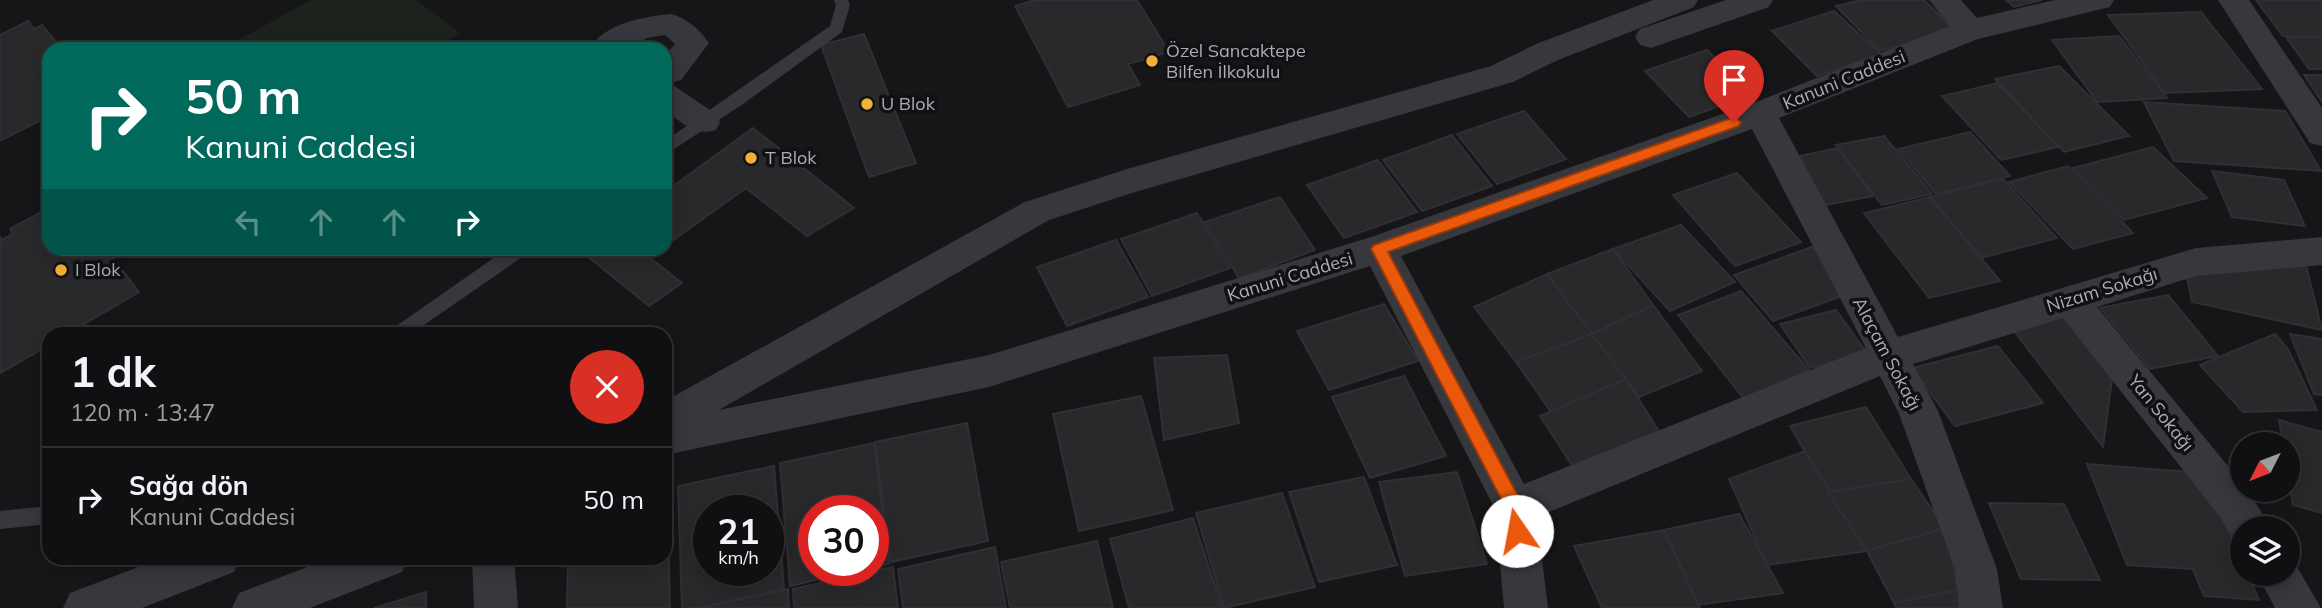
<!DOCTYPE html>
<html lang="tr">
<head>
<meta charset="utf-8">
<style>
  :root { --surface:#101012; --page:#1e1e20; --text:#f1f3f6; --muted:#9c9d9f; --line:#303032 }
  body { margin:0; font-family:Mulish,sans-serif; background:var(--page); color:var(--text); height:100vh; display:flex; flex-direction:column; font-size:26px; white-space:nowrap }
  * { box-sizing:border-box; margin:0 }
  p { font-size:23px; color:var(--muted) }
  .icon { flex:none; width:38px; height:38px; fill:none; stroke:currentColor; stroke-width:2; stroke-linecap:round; stroke-linejoin:round }
  .map { position:relative; flex:1; overflow:hidden }
  .panel { position:absolute; left:42px; top:327px; width:630px; height:238px; display:flex; flex-direction:column; background:var(--surface); border-radius:21px; box-shadow:0 4px 18px #0003,0 0 0 2px var(--line) }
  .panel>* { flex:none }
  .top-card { position:absolute; left:42px; top:42px; width:630px; height:214px; border-radius:21px; box-shadow:0 4px 18px #0003,0 0 0 2px var(--line); background:#00695c; color:#fff; overflow:hidden }
  .needle { width:46px; rotate:228deg }
  .controls { position:absolute; left:2230px; top:432px; display:grid; gap:14px }
  .controls a { display:grid; place-items:center; width:70px; height:70px; border-radius:50%; background:var(--surface); box-shadow:0 4px 18px #0003,0 0 0 2px var(--line); font-size:35px }
  .speed { position:absolute; left:693px; top:495px; display:flex; gap:14px; font-size:35px; font-weight:700; text-align:center }
  .speed>* { display:grid; place-content:center; width:91px; height:91px; border-radius:50%; background:var(--surface); box-shadow:0 4px 18px #0003,0 0 0 2px var(--line); line-height:1 }
  .speed small { font-size:18px; font-weight:400 }
  .speed .limit { border:10px solid #d22; background:#fff; color:#111 }
  .pin { position:absolute; display:grid; place-items:center; width:60px; height:60px; color:#fff; margin:-72px -30px; border-radius:50% 50% 50% 0; rotate:-45deg; box-shadow:0 0 7px #0007 }
  .pin .icon { rotate:45deg }
  .me { position:absolute; width:77px; margin:-38px; rotate:348deg; stroke-linejoin:round; filter:drop-shadow(0 0 5px #0008) }
  .turn { display:flex; align-items:center; gap:24px; height:147px; padding:0 28px; font-size:32px }
  .turn .icon { width:91px; height:91px; stroke-width:2.5 }
  .turn b { display:block; font-size:49px; line-height:60px }
  .lanes { display:flex; align-items:center; height:66px; padding:0 28px; background:#0003; justify-content:center; gap:35px; direction:ltr }
  .lanes .off { opacity:.35 }
  .round { display:grid; place-items:center; flex:none; width:74px; height:74px; border-radius:37px; background:var(--page) }
  .overview { display:flex; align-items:center; justify-content:space-between; height:119px; padding:0 28px }
  h1 { font-size:42px; font-weight:700; line-height:52px }
  ul { padding:0; list-style:none }
  li { display:flex; align-items:center; gap:21px; height:105px; padding:0 28px; border-top:2px solid var(--line) }
  li div { flex:1 }
  li b { display:block; font-size:26px }
  li em { font-style:normal }
  .map>svg:first-child { display:block }
</style>
</head>
<body>
<div class="map">
<svg width="2322" height="608" viewBox="0 0 2322 608">
  <rect width="100%" height="100%" fill="#161618"/>
  <!-- green -->
  <path fill="#1c231d" d="M311,0H416L460,33L432,49H222Z"/>
  <!-- building -->
  <g fill="#29292c" stroke="#303034" stroke-width="2" fill-rule="evenodd">
    <path d="M1035,0H1137L1169,52L1128,64L1140,85L1068,107L1015,6Z"/>
    <path d="M1861,0H1924L1957,32L1880,51L1836,6Z"/>
    <path d="M2006,0H2042L2014,7Z"/>
    <path d="M2256,0H2322V36H2283Z"/>
    <path d="M1834,11L1881,54L1817,76L1772,31Z"/>
    <path d="M2201,12L2262,89L2165,93L2108,15Z"/>
    <path d="M28,21L34,29L42,25L62,49H49V116L0,141V35Z"/>
    <path d="M864,34L916,163L869,177L821,45Z"/>
    <path d="M2119,36L2167,98L2097,102L2052,40Z"/>
    <path d="M2286,37H2322V69H2309Z"/>
    <path d="M1707,50L1752,94L1689,117L1645,71Z"/>
    <path d="M2059,66L2129,136L2064,152L1995,79Z"/>
    <path d="M2304,75H2322V102Z"/>
    <path d="M1998,83L2058,147L2001,160L1942,96Z"/>
    <path d="M2144,102L2285,111L2321,171L2174,161Z"/>
    <path d="M1524,111L1566,159L1497,184L1457,134Z"/>
    <path d="M753,128L854,208L807,236L746,188L665,246V192Z"/>
    <path d="M1970,132L2010,176L1936,194L1898,149Z"/>
    <path d="M1452,135L1492,186L1422,211L1383,160Z"/>
    <path d="M1884,136L1932,194L1882,205L1836,145Z"/>
    <path d="M2153,147L2207,198L2124,220L2073,168Z"/>
    <path d="M1837,148L1873,196L1821,206L1786,159Z"/>
    <path d="M1378,160L1417,212L1344,238L1307,185Z"/>
    <path d="M2068,166L2133,233L2073,249L2009,182Z"/>
    <path d="M2212,171L2284,180L2305,226L2232,217Z"/>
    <path d="M1737,173L1801,242L1735,266L1673,195Z"/>
    <path d="M2003,179L2057,238L1981,258L1930,197Z"/>
    <path d="M1280,197L1315,250L1239,278L1205,222Z"/>
    <path d="M1930,197L1981,258L2000,281L1929,298L1864,213Z"/>
    <path d="M49,208V248H105L139,292L67,334H49V345L0,373V237L2,240L13,234L10,229Z"/>
    <path d="M1197,213L1230,268L1152,296L1121,239Z"/>
    <path d="M1681,225L1735,282L1670,311L1613,249Z"/>
    <path d="M1116,240L1148,297L1067,326L1037,267Z"/>
    <path d="M1812,247L1853,292L1773,321L1734,275Z"/>
    <path d="M586,248H661L649,257L682,283L649,306L582,252Z"/>
    <path d="M1613,249L1653,305L1592,334L1547,274Z"/>
    <path d="M2306,265L2322,330L2192,302L2186,272Z"/>
    <path d="M1547,274L1592,334L1516,362L1474,307Z"/>
    <path d="M1741,291L1809,370L1744,399L1678,315Z"/>
    <path d="M2168,295L2218,356L2150,369L2100,308Z"/>
    <path d="M1384,304L1418,361L1329,390L1297,331Z"/>
    <path d="M1653,305L1702,371L1639,397L1592,334Z"/>
    <path d="M1836,310L1867,353L1810,368L1780,324Z"/>
    <path d="M2064,315L2112,379L2103,447L2011,327Z"/>
    <path d="M1592,334L1626,379L1551,412L1516,362Z"/>
    <path d="M2275,334L2288,349L2317,410L2243,412L2200,365Z"/>
    <path d="M2290,334L2322,339V395L2314,394Z"/>
    <path d="M1998,346L2043,403L1955,426L1912,368Z"/>
    <path d="M1227,355L1239,423L1164,440L1154,358Z"/>
    <path d="M1404,376L1446,456L1370,478L1332,397Z"/>
    <path d="M1626,379L1665,441L1577,473L1540,416Z"/>
    <path d="M1141,396L1173,510L1079,531L1053,414Z"/>
    <path d="M1866,407L1911,479L1828,492L1790,426Z"/>
    <path d="M2279,420L2322,432V513L2293,505L2287,471V444H2283Z"/>
    <path d="M967,423L988,541L891,562L875,442Z"/>
    <path d="M874,443L889,564L873,567V511H814V570H859L790,586L780,463Z"/>
    <path d="M1805,451L1867,551L1767,565L1729,479Z"/>
    <path d="M2087,464L2202,473L2242,561V574H2248L2259,600L2204,596L2193,569L2127,565Z"/>
    <path d="M774,466L784,589L699,608H682L678,486ZM709,511H768V570H709Z"/>
    <path d="M1457,472L1487,564L1405,576L1379,482Z"/>
    <path d="M1364,477L1397,565L1319,582L1289,492Z"/>
    <path d="M1911,479L1945,528L1867,551L1828,492Z"/>
    <path d="M665,486H667L670,608H567L568,558H665Z"/>
    <path d="M1282,493L1315,587L1224,608L1196,513Z"/>
    <path d="M1989,503L2064,504L2100,580L2021,579Z"/>
    <path d="M1739,514L1783,593L1698,605L1664,530Z"/>
    <path d="M1193,518L1222,608H1129L1110,539Z"/>
    <path d="M1945,528L1958,590L1894,603L1867,551Z"/>
    <path d="M1664,530L1700,608H1602L1574,546Z"/>
    <path d="M1097,541L1113,608H1010L1001,562Z"/>
    <path d="M995,547L1006,608H903L898,569Z"/>
    <path d="M893,567L898,608H794L793,589Z"/>
    <path d="M788,589L789,608H701Z"/>
    <path d="M1958,590L1961,608H1896L1894,603Z"/>
    <path d="M426,592V608H374Z"/>
  </g>
  <g fill="none" stroke-linecap="round" stroke-linejoin="round">
    <!-- service -->
    <g fill="#37383d" fill-rule="evenodd">
      <path d="M834,0H848L850,5L842,32L743,104L665,155V141L830,26L836,5Z"/>
      <path d="M508,248H530L528,253L411,334H389L392,329Z"/>
      <path d="M49,506V524L0,529V511Z"/>
    </g>
    <!-- minor -->
    <g fill="#37383d" fill-rule="evenodd">
      <path d="M1653,0H1698L1694,7L1558,60L1513,82L1132,193L1049,220L719,410L989,355L1371,237L1748,105L1950,26L1929,0H1961L1977,18L2055,0H2114L2110,7L1978,39L1779,118L1898,337L2196,248L2322,237V265L2196,276L2097,307L2242,483V490L2249,492L2271,528H2242V544L2235,541L2221,518L2063,318L1913,364L1938,411L1997,569L2003,608H1959L1955,569L1899,414L1880,376L1537,517L1548,608H1504L1495,509L1370,266L989,387L665,455V401L1025,202L1127,169L1491,66L1536,44ZM1752,129L1866,348L1524,484L1401,256Z"/>
      <path d="M1726,0H1773L1769,7L1651,48L1640,45L1635,37L1640,29Z"/>
      <path d="M2218,0H2249L2322,108V146L2310,143Z"/>
      <path d="M671,14C686,18 700,29 709,43L681,80L670,83L716,114L720,122L716,130C694,137 682,122 665,110V56L675,44L665,35L647,38L629,49H589C605,23 643,17 671,14Z"/>
      <path d="M472,558H514L518,608H474Z"/>
      <path d="M2287,558L2293,560L2321,608H2275L2257,574H2287Z"/>
    </g>
    <!-- tertiary -->
    <g fill="#37383d" fill-rule="evenodd">
      <path d="M162,558H240L234,572L142,608H63L70,593Z"/>
      <path d="M331,558H408L402,572L310,608H232L239,593Z"/>
    </g>
  </g>
  <!-- route -->
  <path fill="#ea580c" stroke="#983908" stroke-width="2" d="M1734,117L1741,122L1739,126L1388,252L1524,507L1526,531L1524,537L1517,539L1511,537L1506,508L1371,249L1374,245Z"/>
  <!-- markers -->
  <g fill="#f2b134" stroke="#111113" stroke-width="2.5">
    <circle cx="1152" cy="61" r="7"/>
    <circle cx="867" cy="104" r="7"/>
    <circle cx="751" cy="158" r="7"/>
    <circle cx="61" cy="270" r="7"/>
  </g>
  <g text-anchor="middle" stroke-width="7" stroke-linejoin="round" paint-order="stroke">
    <!-- poi labels -->
    <g font-size="18" fill="#a8adb8" stroke="#111113" text-anchor="start">
      <text x="1166" y="57">Özel Sancaktepe<tspan x="1166" dy="21">Bilfen İlkokulu</tspan></text>
      <text x="881" y="110">U Blok</text>
      <text x="765" y="164">T Blok</text>
      <text x="75" y="276">I Blok</text>
    </g>
    <!-- street labels -->
    <g font-size="18" fill="#a8adb8" stroke="#111113">
      <text transform="translate(1844 80) rotate(-22)" y="6">Kanuni Caddesi</text>
      <text transform="translate(1290 277) rotate(-17)" y="6">Kanuni Caddesi</text>
      <text transform="translate(2102 290) rotate(-17)" y="6">Nizam Sokağı</text>
      <text transform="translate(1887 354) rotate(62)" y="6">Alaçam Sokağı</text>
      <text transform="translate(2161 413) rotate(51)" y="6">Yan Sokağı</text>
    </g>
  </g>
</svg>
<div class="controls">
<a><svg class="needle" viewBox="-14 -14 28 28"><path d="M0-13l5 13h-10z" fill="#e53935"/><path d="M0 13l5-13h-10z" fill="#9c9d9f"/></svg></a>
<a><svg class="icon" aria-label="layers" viewBox="0 0 24 24"><path d="M12 4l9 5-9 5-9-5zM3 14l9 5 9-5"/></svg></a>
</div>
<div class="speed"><div>21<small>km/h</small></div><div class="limit">30</div></div>
<div class="pin" style="left:1734px;top:122px;background:#d93025"><svg class="icon" aria-label="arrive" viewBox="0 0 24 24"><path d="M6 21V4h12l-3 4 3 4H6"/></svg></div>
<svg class="me" style="left:1517px;top:531px" viewBox="-20 -20 40 40"><circle r="19" fill="#fff"/><path d="M0-13L10 11 0 6-10 11z" fill="#ea580c"/></svg>
<div class="top-card">
<div class="turn"><svg class="icon" aria-label="right" viewBox="0 0 24 24"><path d="M7 20v-9h11M14 6l5 5-5 5"/></svg><div><b>50 m</b>Kanuni Caddesi</div></div>
<div class="lanes"><svg class="icon off" aria-label="left" viewBox="0 0 24 24"><path d="M17 20v-9H6M10 6l-5 5 5 5"/></svg><svg class="icon off" aria-label="ahead" viewBox="0 0 24 24"><path d="M12 20V5M6 11l6-6 6 6"/></svg><svg class="icon off" aria-label="ahead" viewBox="0 0 24 24"><path d="M12 20V5M6 11l6-6 6 6"/></svg><svg class="icon" aria-label="right" viewBox="0 0 24 24"><path d="M7 20v-9h11M14 6l5 5-5 5"/></svg></div>
</div>
<section class="panel">
<div class="overview"><div><h1>1 dk</h1><p>120 m · 13:47</p></div><a class="round" style="background:#d93025;color:#fff"><svg class="icon" aria-label="close" viewBox="0 0 24 24"><path d="M6 6l12 12M18 6L6 18"/></svg></a></div>
<ul>
<li><svg class="icon" aria-label="right" viewBox="0 0 24 24"><path d="M7 20v-9h11M14 6l5 5-5 5"/></svg><div><b>Sağa dön</b><p>Kanuni Caddesi</p></div><em>50 m</em></li>
</ul>
</section>
</div>
</body>
</html>
